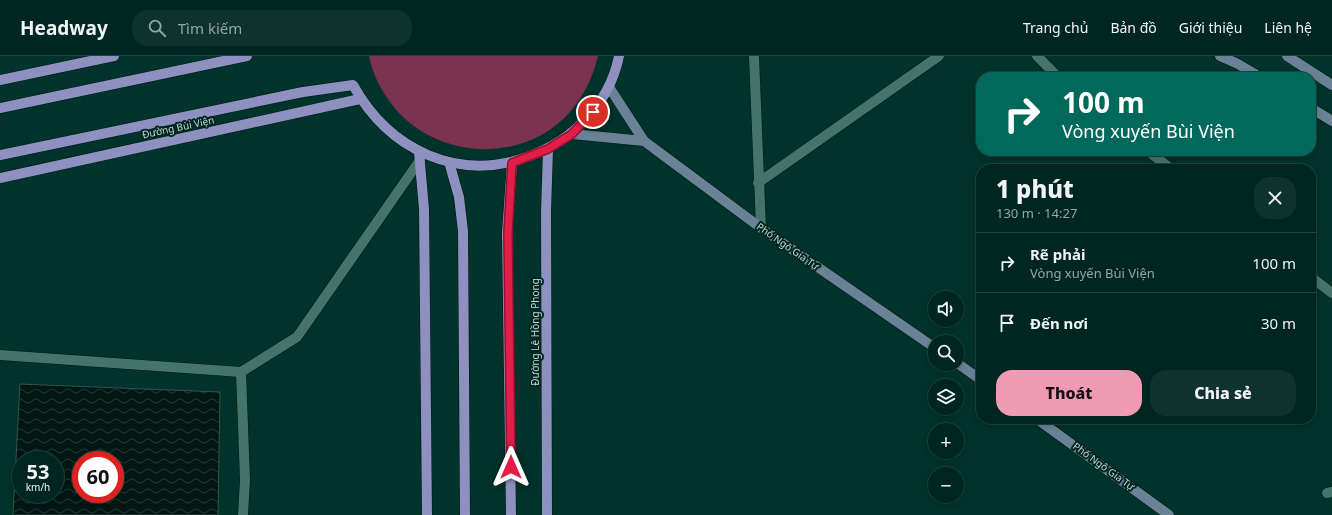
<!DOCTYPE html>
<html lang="vi">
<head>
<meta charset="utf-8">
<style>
  :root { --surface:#002620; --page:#0e322d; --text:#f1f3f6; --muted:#95a5a5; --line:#22433e; --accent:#f09ab6 }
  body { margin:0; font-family:"Noto Sans",sans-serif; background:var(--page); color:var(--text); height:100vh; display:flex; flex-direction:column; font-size:15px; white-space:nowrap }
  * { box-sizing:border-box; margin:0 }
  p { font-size:13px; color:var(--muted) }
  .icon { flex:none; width:22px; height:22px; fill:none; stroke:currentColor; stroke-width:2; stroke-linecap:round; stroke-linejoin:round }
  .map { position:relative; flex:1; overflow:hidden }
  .sheet { position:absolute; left:976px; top:108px; width:340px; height:260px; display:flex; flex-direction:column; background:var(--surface); border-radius:16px; box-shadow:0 2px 6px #0003,0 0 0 1px var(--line) }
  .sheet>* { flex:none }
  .banner { position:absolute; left:976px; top:16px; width:340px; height:84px; border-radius:16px; box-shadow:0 2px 6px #0003,0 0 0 1px var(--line); background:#00695c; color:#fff; overflow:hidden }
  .controls { position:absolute; left:928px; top:235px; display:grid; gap:8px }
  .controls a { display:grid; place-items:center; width:36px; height:36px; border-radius:50%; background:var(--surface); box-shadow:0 2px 6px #0003,0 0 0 1px var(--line); font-size:20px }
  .speed { position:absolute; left:12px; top:395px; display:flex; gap:8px; font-size:20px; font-weight:700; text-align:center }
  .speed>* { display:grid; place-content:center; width:52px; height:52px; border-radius:50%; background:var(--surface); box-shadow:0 2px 6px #0003,0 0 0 1px var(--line); line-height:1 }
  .speed small { font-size:10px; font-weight:400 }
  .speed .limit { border:6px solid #d22; background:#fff; color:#111 }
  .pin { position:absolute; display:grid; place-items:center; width:34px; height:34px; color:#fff; margin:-17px; border:2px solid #fff; border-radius:50%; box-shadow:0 1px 4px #0007 }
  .me { position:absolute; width:44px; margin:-22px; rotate:0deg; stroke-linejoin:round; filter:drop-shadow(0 0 3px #0008) }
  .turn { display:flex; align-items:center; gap:14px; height:84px; padding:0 20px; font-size:18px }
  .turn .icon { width:52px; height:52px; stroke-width:2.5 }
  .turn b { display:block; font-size:28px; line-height:34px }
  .round { display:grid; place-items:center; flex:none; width:42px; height:42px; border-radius:16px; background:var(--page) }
  .overview { display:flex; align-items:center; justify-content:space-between; height:68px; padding:0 20px }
  h1 { font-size:24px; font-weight:800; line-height:30px }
  .primary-button { display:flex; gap:8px; margin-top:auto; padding:8px 20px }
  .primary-button a { flex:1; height:46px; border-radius:16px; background:var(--accent); color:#111; font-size:16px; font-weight:800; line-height:46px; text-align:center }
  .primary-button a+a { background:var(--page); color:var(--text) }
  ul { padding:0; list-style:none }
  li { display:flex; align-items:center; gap:12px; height:60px; padding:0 20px; border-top:1px solid var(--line) }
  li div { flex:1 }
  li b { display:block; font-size:15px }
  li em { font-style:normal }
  header { display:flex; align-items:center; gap:24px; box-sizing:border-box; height:56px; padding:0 20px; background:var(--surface); border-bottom:1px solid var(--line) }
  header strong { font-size:19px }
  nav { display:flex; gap:22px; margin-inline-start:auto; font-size:14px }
  .search { width:280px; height:36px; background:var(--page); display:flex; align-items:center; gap:10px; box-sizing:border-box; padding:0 14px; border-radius:16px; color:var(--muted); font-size:15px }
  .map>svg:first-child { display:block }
</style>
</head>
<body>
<header>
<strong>Headway</strong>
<div class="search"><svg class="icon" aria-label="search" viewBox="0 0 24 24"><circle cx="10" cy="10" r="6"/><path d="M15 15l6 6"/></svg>Tìm kiếm</div>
<nav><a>Trang chủ</a><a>Bản đồ</a><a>Giới thiệu</a><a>Liên hệ</a></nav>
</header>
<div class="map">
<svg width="1332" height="459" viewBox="0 0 1332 459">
  <defs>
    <pattern id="water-waves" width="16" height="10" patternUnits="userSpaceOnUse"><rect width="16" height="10" fill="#011713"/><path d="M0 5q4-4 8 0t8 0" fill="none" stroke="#243834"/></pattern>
  </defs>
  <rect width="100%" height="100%" fill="#00332b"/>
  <!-- grass -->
  <path fill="#7c334f" d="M369,0H598C593,21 584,40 570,56C525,107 443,104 398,56C384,40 373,21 369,0Z"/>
  <!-- water -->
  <path fill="url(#water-waves)" stroke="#3a514c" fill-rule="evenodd" d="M20,328L220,336L218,459H13ZM21,404H55V438H21ZM81,404H115V438H81Z"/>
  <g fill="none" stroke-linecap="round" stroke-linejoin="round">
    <defs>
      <g id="service">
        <path d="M754,0L761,172"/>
        <path d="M1037,0L1058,21"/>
        <path d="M1148,95L1171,113"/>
        <path d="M758,127L939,0"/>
        <path d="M1311,221L1332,237"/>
        <path d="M0,299L241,316L297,281L420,104"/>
        <path d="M241,316L245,424L243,459"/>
        <path d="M1327,437L1332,436"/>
      </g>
      <g id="secondary">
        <path d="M1220,0L1238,8L1260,21"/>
        <path d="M1287,0L1332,29"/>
        <path d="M609,31L644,85L761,172L935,292"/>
        <path d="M1311,52L1332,65"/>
        <path d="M572,78L644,85"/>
        <path d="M957,307L981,324"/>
        <path d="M1037,363L1169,459"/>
      </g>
      <g id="primary">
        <path d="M0,24L114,0"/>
        <path d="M0,52L247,0"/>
        <path d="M419,96L424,153L427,459"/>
        <path d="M0,99L303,36L353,29C389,94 458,127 530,100C551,92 568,82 583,66C601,48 614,25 619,0"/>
        <path d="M449,106L459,141L463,175L465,459"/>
        <path d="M0,122L360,43"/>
        <path d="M511,459L507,177L512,107"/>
        <path d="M547,459L546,156L548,93"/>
      </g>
    </defs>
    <!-- service casing -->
    <use href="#service" stroke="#011813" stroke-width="11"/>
    <!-- secondary casing -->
    <use href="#secondary" stroke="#011813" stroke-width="11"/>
    <!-- primary casing -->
    <use href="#primary" stroke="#011813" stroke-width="11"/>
    <!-- service -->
    <use href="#service" stroke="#45746a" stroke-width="10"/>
    <!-- secondary -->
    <use href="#secondary" stroke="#698295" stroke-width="10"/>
    <!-- primary -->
    <use href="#primary" stroke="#8e90c0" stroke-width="10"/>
  </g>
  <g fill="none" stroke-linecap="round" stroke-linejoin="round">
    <defs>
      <path id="route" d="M511,411L508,177L512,107L548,93L572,78L593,56"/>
    </defs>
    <!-- route casing -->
    <use href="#route" stroke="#92132f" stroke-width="10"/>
    <!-- route -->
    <use href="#route" stroke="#e11d48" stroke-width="7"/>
  </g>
  <g text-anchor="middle" stroke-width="4" stroke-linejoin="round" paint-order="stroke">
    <!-- street labels -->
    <g font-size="10" fill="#c0d8d2" stroke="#022721">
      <text transform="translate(178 71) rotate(-12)" y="4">Đường Bùi Viện</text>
      <text transform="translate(788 190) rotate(35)" y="4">Phố Ngô Gia Tự</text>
      <text transform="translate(535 276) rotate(-90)" y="4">Đường Lê Hồng Phong</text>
      <text transform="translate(1104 410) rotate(36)" y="4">Phố Ngô Gia Tự</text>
    </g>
  </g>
</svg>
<div class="controls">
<a><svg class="icon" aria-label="sound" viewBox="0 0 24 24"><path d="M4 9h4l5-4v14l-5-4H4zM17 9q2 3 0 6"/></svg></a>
<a><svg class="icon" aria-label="search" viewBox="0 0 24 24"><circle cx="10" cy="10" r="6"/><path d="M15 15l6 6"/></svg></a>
<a><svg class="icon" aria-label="layers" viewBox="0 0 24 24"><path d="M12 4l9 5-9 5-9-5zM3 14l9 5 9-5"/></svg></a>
<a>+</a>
<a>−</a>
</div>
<div class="speed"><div>53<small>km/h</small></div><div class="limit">60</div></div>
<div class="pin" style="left:593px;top:56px;background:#d93025"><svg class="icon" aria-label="arrive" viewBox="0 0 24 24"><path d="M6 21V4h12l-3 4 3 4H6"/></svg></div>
<svg class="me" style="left:511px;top:411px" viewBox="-20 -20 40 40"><path d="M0-17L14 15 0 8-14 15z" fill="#e11d48" stroke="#fff" stroke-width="4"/></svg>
<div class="banner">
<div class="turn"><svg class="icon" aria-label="right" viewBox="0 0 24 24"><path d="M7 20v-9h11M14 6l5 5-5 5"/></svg><div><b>100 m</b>Vòng xuyến Bùi Viện</div></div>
</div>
<section class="sheet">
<div class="overview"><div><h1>1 phút</h1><p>130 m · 14:27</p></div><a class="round"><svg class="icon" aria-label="close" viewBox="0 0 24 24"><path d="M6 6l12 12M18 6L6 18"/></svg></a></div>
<ul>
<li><svg class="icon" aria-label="right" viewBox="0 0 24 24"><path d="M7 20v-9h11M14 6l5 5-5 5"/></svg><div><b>Rẽ phải</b><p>Vòng xuyến Bùi Viện</p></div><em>100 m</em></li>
<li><svg class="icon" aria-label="arrive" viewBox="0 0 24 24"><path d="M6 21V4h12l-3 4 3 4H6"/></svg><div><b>Đến nơi</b></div><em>30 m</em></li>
</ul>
<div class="primary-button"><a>Thoát</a><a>Chia sẻ</a></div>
</section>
</div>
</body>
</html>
